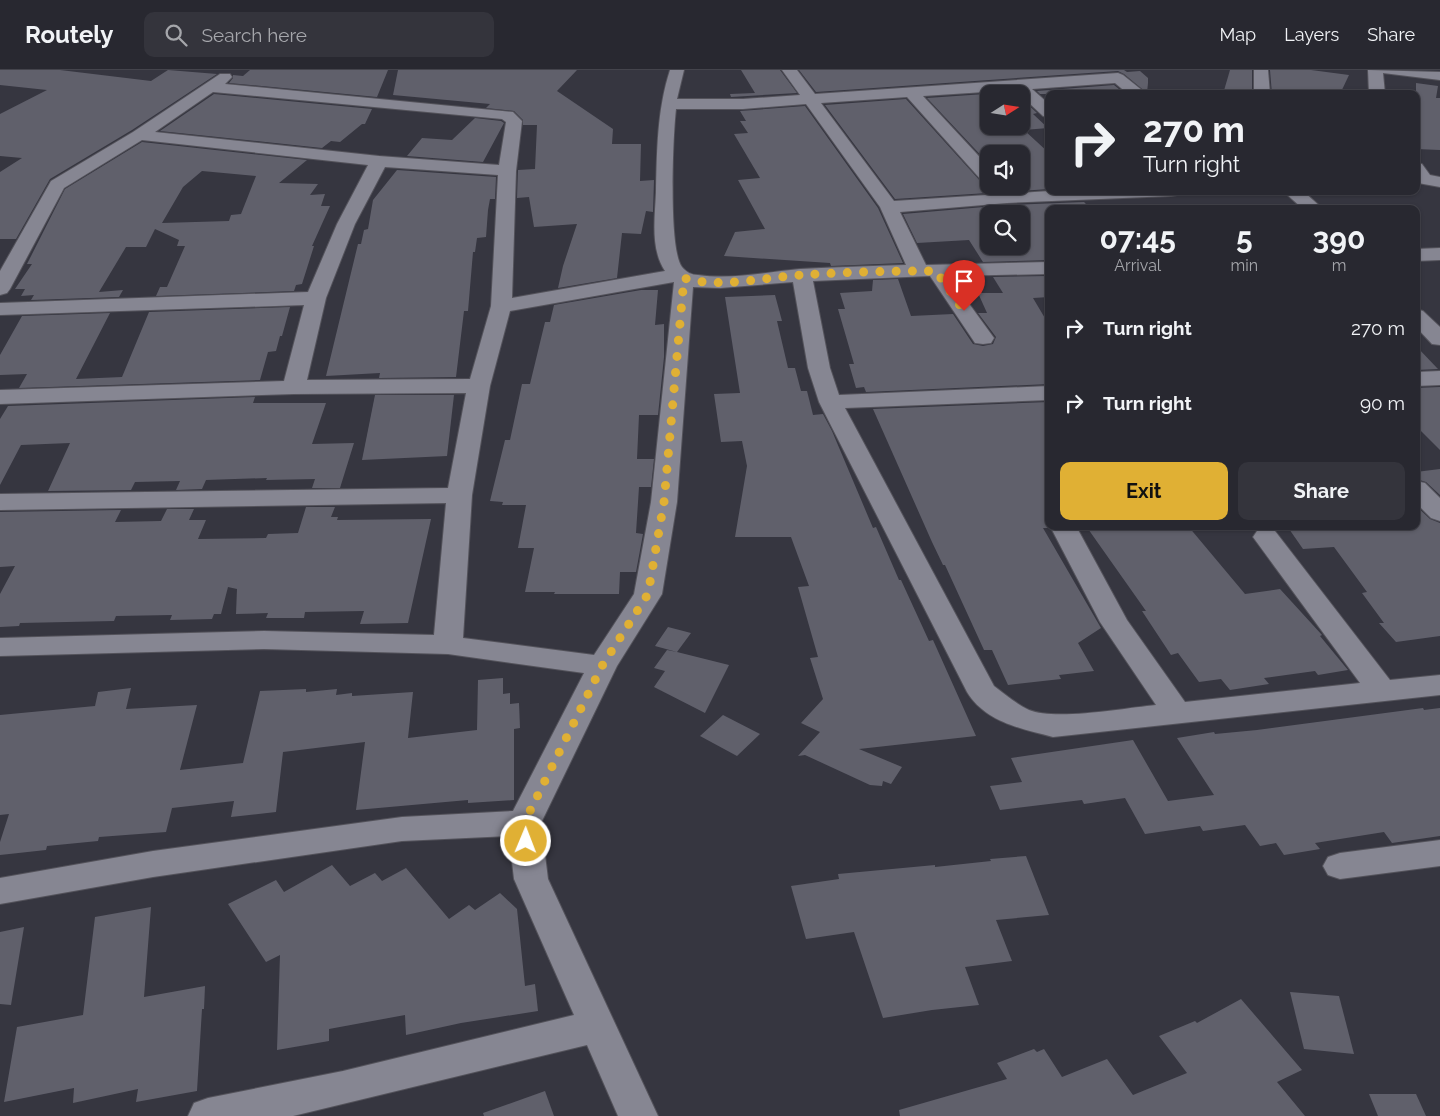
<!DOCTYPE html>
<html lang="en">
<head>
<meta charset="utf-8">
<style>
  :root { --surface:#282830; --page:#34343c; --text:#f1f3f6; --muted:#a5a6ab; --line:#44444c; --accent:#e0b034 }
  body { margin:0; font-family:Raleway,sans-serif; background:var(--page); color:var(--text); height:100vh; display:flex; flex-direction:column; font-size:19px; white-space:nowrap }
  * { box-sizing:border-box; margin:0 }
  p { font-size:16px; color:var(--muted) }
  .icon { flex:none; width:28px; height:28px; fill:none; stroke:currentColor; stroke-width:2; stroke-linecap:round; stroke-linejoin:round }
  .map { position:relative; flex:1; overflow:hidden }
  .drawer { position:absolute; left:1045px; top:135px; width:375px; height:325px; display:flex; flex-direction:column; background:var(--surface); border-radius:10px; box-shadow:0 1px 4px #0004,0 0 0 1px var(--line) }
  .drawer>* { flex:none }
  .guide { position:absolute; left:1045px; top:20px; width:375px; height:105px; border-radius:10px; box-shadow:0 1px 4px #0004,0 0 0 1px var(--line); background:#282830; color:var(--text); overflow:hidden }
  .needle { width:32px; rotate:78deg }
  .tools { position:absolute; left:980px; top:15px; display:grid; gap:10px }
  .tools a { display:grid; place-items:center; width:50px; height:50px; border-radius:10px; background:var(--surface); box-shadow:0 1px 4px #0004,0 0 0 1px var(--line); font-size:25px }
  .pin { position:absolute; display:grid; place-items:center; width:42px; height:42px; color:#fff; margin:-51px -21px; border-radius:50% 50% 50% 0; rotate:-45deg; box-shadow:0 0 5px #0007 }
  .pin .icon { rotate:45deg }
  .me { position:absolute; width:55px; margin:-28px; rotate:1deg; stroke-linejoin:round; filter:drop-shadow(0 0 4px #0008) }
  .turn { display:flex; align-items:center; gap:18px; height:105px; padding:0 15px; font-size:22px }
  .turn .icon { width:65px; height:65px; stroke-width:2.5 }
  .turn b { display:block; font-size:35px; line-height:42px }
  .eta { display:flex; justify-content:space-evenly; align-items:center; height:85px; text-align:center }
  .eta b { font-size:30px; font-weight:700; line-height:35px }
  .cta { display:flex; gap:10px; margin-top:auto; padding:10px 15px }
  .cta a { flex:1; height:58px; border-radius:10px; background:var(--accent); color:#111; font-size:20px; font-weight:700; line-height:58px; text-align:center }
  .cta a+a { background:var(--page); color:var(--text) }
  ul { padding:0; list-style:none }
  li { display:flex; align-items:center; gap:15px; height:75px; padding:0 15px }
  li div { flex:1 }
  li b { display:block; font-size:19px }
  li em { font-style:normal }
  header { display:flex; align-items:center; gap:30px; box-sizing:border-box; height:70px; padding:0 25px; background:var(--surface); border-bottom:1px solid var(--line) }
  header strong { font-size:24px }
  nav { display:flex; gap:28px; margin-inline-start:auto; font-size:18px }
  .search { width:350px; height:45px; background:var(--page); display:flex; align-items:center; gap:12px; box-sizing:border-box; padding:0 18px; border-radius:10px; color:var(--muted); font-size:19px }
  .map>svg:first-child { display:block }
</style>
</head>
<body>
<header>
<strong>Routely</strong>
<div class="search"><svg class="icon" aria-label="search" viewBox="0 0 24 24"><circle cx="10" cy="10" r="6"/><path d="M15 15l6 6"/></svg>Search here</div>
<nav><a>Map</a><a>Layers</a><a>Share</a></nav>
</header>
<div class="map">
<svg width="1440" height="1046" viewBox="0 0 1440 1046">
  <rect width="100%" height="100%" fill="#363640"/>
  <!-- building -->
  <g fill="#60606b" fill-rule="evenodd">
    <path d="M0,0H60L151,11L168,0L217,4L132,60L50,109L16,169H0V102L22,88L0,86V44L47,20L0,15Z"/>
    <path d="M250,0H388L377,27L229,13L233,8V5L243,6Z"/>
    <path d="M398,0H577L557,21L613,59L612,74H641L640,111L654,110L653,142L646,141L641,164L622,163L617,208L558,218L563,196L577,154L534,157L529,127L517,128L518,100L535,99L537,55H523V50L514,41L486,38L490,34L393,25Z"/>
    <path d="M741,0H780L797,23L731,27L730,24L755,23Z"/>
    <path d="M799,0H1124L1127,2L1140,1L1148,8V13L1147,23L1124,4L1118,1L816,22Z"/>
    <path d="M1230,0H1252V24H1223Z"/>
    <path d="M1270,0H1311L1349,5L1340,24H1272Z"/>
    <path d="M1416,13L1438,16L1436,28H1440V80L1416,79Z"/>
    <path d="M1114,15L1125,24H1040L1037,21Z"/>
    <path d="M1014,22L1016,24H989V56H1021V28L1037,43L1033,44L1048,58L1024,60L1049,83V95L1046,96L1049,98V119L895,129L825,35L906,29L982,113L989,116H1021V84H989V94L927,28Z"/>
    <path d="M214,24L372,39L365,54H362L340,72L331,71L322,78L160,61Z"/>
    <path d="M805,36L878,138L903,193L831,196L830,193L724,186L735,162L765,159L738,110L760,108L734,64L748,63L740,51H746L740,41Z"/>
    <path d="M475,48L501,51L504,53L483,92L407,86L422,68L452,70Z"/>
    <path d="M142,72L307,90L279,113L318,114L310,125L325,124L321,136H330L312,176H314L302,214L296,215L294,221L156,226L160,217H167L185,176H177L179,170L155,159L146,177H126L99,222L123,220L119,227L31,230L34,225L21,226L25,219H15L32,194H27L65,119ZM202,101L256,106L241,144L231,145L229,151L162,153L183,117Z"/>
    <path d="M397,100L496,107L495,129H490L488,140L486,167L477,168L475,182H473L468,241H464L456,307L379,308L380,303L326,306L358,174H361L364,160L368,159L373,130Z"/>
    <path d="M1084,132L1091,139H1049V190L983,192L969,170L917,173L903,144L1007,135ZM989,144H1021V176H989Z"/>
    <path d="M1049,206V227L1033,228L1049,255V314L866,322L864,317L856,318L849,294H854L838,239H845L840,223L872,221L873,210L898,209L911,246L953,244L973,274L983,276L993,274L996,267L978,243H987L978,223H1003L993,207Z"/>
    <path d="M641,220H658L655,255L664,254V287L658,345H639L637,389H654L651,417H639L636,463L643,464L636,502H620L619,524H554L555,522H525L534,478H518L526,435H502L503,432L490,431L505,370H510L522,314H530L545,252H550L554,235Z"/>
    <path d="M775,225L782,251H777L788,298H795L801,321H807L813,345L823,344L832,361L873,458L876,457L899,510H901L929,571L933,570L976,666L859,679L902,697L891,714L883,711L882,716L870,715L805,685L798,686L820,662L801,653L823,629L810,588L818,587L798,517L809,516L791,467H735L747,396L742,371L721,372L714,324L740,323L725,227Z"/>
    <path d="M290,237L282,266H280L276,281L268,282L260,310L19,318L27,304L0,305V285L22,246L110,243L76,309L122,307L149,242Z"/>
    <path d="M1416,276L1438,299L1416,300Z"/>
    <path d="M1440,317V380L1416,356V318Z"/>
    <path d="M375,325H454L447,386L362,390Z"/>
    <path d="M255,327L253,333H326L312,374L354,373L340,418H312L315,409L266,410L267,408L206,410L202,419L176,420L180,411L135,412L131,420L48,421L70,373L21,375L0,415V349L8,336Z"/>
    <path d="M1049,332V458H1043L1101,558L1078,573L1094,601L1059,605L1061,609L1008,615L992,580H984L945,495H943L932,472L873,339Z"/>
    <path d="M1440,399V425L1426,412L1416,409V402Z"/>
    <path d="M1416,436L1430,449L1440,453V566L1396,572L1379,553H1384L1362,523L1367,522L1334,477L1303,479L1287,456H1416Z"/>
    <path d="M306,437H335L331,447H338L337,450L431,449L408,553L360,554L364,541L305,542L304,548H266L268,543L236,544L237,519L228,517L221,544H214L212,549L170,550L172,545L116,546L114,551L20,553L19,556L0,557V524L15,496L0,497V442L121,440L115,452L161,451L167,439H194L189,450H206L198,469L266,468L268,464L298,463Z"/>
    <path d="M1086,456H1188L1245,524L1280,519L1322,565L1320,566L1348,600L1318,605L1315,601L1264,608L1269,614L1230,620L1221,609L1199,612L1178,583L1171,585L1142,541H1146Z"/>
    <path d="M668,557L691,563L677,582L729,595L705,643L654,617L665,601L654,598L667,580L677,582L655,576Z"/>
    <path d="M503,608V624L510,623V634L519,633L520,658L514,659V730L468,733V730L356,740L365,672L283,682L276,742L231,747L234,731L172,738L166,762L99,767L98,771L47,776L46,780L0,785V772L9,744L0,745V645L95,636L98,622L131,618L126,639L197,635L180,700L243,693L260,621L306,619V622L337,619L336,625L352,623V626L413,622L408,668L477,660L478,610Z"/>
    <path d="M1423,638L1424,640L1440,638V766L1392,773L1384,762L1315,773L1320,779L1284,785L1276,773L1260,776L1245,755L1203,761L1200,756L1145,764L1125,728L1084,734L1082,730L1000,740L990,716L1022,712L1011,688L1133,670L1168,731L1214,725L1177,668L1214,662L1215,664L1257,660Z"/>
    <path d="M723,645L760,664L737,686L700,666Z"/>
    <path d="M1026,786L1049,845L996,850L1012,891L965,897L979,935L932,940L883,948L854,862L806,869L791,816L839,809L838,804L935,795V797L991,791L990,789Z"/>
    <path d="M332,795L350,816L375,803L382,811L406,798L449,849L469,835L475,840L500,823L517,839L525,916L535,914L538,941L461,953L406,965L405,945L329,959V971L277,980L280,885L266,892L228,834L276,810L284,822Z"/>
    <path d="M151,837L144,927L205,916L204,939H202L197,1021L136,1032L138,1019L73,1033L74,1018L4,1032L17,957L83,945L95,847Z"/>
    <path d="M24,857L11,935L0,934V862Z"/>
    <path d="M1290,922L1339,926L1354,984L1304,979Z"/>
    <path d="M1241,929L1302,1000L1277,1012L1305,1046H900L899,1040L1007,1009L997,993L1034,979L1037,982L1044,979L1062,1007L1107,989L1133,1025L1187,1003L1159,966L1195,951L1197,953Z"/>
    <path d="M545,1021L554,1046H484L483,1043Z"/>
    <path d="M1369,1024H1416L1426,1046H1378Z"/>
  </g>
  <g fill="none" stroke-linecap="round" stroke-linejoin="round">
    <defs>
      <g id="minor">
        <path d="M670,0H684L677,29H743L800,25L782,0H797L815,24L1118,3L1123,5L1143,21L1146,24H1128L1115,13L1032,19L1049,34V48L1043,46L1015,20L923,26L989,97V113L983,112L907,27L821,33L894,131L1049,121H1180L1177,125L1171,126L1007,133L900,142L926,195L1049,192V204L949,206L994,268L991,273L983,274L975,273L930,206L813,211L830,298L839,325L1049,316V330L845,338L994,616C1005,624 1016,634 1029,640C1055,651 1125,638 1156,635L1100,552L1050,456H1076L1127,550L1185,632L1360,613L1253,467L1257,461L1266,459L1275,461L1390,610L1440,605V625L1053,667C1022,659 985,652 967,622L819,332L808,298L793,212L720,218L693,217L677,432L662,524L617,596L541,753L548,809L658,1046H618L587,975L293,1046H188L194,1033L208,1028L343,1001L574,945L514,809L509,766L402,771L153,807L0,834V808L153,781L402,747L513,741L584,603L448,584L264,579L0,586V568L264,561L434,565L446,433L0,440V424L448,418L466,323L294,324L0,334V320L284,311L304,235L0,245V233L308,222L337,154L368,95L142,70L64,118L10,219L7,223L0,225V201L51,111L133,62L220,4H230L232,7L225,14L513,42L522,51L516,101L512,228L665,201C650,179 655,147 656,122C657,81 657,40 670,0ZM213,22L502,49L506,52L499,95L379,86L155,62ZM806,34L880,137L906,195C871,196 835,197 800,199C767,202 732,210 698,205C692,205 686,202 682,197C668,179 673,65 676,39H743ZM385,97L498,105L491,236L470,309L307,310L326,228L355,154ZM674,212L651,432L634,524L594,585L463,568L472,425L490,316L510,241Z"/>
        <path d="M1254,0H1268L1270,24H1254Z"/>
        <path d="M1368,0L1440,2V10L1383,3L1385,24H1369Z"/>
        <path d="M1416,93L1422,94L1430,105L1440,107V117L1418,113Z"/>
        <path d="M1283,121H1303L1323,139H1303Z"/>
        <path d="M1440,178V190L1416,191V179Z"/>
        <path d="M1416,239L1423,241L1440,257V275L1432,274L1416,257Z"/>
        <path d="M1440,301V315L1416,316V302Z"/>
        <path d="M1416,411L1425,413L1440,428V451L1431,448L1416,433Z"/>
        <path d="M1440,770V796L1340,809L1328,805L1323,796L1328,787L1340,783Z"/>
      </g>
    </defs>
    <!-- minor casing -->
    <use href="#minor" stroke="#53525a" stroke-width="2"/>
    <!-- minor -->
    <use href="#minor" fill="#868692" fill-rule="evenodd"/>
  </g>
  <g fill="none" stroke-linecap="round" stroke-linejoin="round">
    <!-- route -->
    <path stroke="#e0b034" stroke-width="9" stroke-dasharray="0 16.2" d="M526,771L524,753L602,596L648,524L664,432L684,208C719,219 766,207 802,205C846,202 892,201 936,201L964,241"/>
  </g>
</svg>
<div class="tools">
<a><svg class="needle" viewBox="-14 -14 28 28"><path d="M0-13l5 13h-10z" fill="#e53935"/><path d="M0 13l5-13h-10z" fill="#a5a6ab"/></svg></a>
<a><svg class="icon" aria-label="sound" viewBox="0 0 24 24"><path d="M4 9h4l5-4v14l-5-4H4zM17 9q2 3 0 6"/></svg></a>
<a><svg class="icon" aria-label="search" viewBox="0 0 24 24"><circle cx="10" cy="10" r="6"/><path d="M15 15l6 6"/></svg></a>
</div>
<div class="pin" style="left:964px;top:241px;background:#d93025"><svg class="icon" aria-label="arrive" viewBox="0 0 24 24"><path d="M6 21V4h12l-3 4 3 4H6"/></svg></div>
<svg class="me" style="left:526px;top:771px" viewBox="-20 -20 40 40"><circle r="17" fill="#e0b034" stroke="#fff" stroke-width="3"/><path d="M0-11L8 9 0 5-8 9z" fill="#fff"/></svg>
<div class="guide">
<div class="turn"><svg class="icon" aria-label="right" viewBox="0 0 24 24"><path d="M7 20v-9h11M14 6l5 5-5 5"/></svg><div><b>270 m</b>Turn right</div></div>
</div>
<section class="drawer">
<div class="eta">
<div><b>07:45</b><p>Arrival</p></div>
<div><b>5</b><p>min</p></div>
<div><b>390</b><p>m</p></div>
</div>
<ul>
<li><svg class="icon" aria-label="right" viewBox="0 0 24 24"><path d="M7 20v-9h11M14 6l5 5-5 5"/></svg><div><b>Turn right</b></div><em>270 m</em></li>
<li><svg class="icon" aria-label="right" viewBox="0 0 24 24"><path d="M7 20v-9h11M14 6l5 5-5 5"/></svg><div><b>Turn right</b></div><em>90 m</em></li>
</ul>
<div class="cta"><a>Exit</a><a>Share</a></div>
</section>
</div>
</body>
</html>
